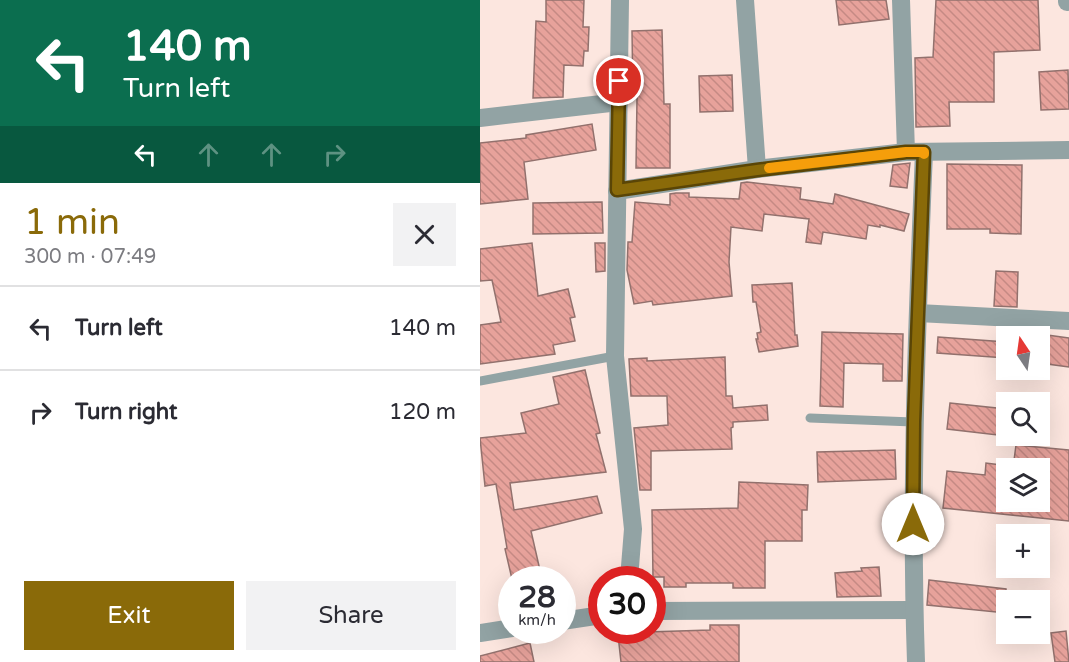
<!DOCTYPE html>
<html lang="en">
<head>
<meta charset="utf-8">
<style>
  :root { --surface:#fff; --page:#f2f2f3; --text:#2b2b33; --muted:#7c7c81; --line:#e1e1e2; --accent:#8a6a09 }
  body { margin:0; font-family:"Varela Round",sans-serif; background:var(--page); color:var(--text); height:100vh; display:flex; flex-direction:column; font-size:22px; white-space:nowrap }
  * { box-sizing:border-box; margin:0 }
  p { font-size:20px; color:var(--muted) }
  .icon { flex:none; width:33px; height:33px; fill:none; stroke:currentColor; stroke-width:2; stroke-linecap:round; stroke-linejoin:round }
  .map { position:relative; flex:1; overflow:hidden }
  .sheet { display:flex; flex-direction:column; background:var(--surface); width:480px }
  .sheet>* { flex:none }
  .top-card { background:#0b6e4f; color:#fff; overflow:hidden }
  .needle { width:39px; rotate:347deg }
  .fabs { position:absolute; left:516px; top:326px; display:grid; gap:12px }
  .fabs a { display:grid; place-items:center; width:54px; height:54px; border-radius:0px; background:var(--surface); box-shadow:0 6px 24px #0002; font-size:30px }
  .speed { position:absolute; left:18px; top:566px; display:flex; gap:12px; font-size:30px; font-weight:700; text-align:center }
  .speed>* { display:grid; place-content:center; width:78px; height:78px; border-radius:50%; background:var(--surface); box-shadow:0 6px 24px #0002; line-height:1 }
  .speed small { font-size:15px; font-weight:400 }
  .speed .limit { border:9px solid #d22; background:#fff; color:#111 }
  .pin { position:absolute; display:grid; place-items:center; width:51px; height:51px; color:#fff; margin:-26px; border:3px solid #fff; border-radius:50%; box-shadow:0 2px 6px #0007 }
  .me { position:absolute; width:66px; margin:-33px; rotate:0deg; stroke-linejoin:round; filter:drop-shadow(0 0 4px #0008) }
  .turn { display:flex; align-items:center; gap:21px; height:126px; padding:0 24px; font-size:27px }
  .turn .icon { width:78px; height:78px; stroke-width:2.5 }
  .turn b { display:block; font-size:42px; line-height:51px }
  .lanes { display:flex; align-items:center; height:57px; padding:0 24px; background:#0003; justify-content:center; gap:30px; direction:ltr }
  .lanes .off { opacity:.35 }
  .round { display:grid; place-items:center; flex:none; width:63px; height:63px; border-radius:0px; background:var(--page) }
  .overview { display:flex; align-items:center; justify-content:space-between; height:102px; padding:0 24px }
  h1 { font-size:36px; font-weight:600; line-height:45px; color:var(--accent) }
  .button { display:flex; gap:12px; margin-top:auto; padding:12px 24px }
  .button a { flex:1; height:69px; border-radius:0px; background:var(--accent); color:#fff; font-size:24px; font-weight:600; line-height:69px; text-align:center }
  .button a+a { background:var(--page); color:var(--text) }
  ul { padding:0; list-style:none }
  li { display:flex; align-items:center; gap:18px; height:84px; padding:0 24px; border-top:2px solid var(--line) }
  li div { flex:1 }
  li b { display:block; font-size:22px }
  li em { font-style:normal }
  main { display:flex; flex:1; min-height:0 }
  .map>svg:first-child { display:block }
</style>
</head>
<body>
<main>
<section class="sheet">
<div class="top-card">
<div class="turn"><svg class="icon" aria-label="left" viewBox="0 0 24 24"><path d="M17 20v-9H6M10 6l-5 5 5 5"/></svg><div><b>140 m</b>Turn left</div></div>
<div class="lanes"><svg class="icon" aria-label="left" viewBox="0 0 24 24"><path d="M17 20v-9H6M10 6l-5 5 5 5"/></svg><svg class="icon off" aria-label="ahead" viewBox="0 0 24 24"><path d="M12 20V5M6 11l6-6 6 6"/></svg><svg class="icon off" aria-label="ahead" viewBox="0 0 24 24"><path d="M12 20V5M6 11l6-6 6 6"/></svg><svg class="icon off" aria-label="right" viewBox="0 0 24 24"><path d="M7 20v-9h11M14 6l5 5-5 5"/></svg></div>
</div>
<div class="overview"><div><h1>1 min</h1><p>300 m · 07:49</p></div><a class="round"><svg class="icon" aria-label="close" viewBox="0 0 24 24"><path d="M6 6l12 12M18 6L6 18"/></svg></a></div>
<ul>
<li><svg class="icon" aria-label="left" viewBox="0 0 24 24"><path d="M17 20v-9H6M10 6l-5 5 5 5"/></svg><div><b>Turn left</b></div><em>140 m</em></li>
<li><svg class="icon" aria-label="right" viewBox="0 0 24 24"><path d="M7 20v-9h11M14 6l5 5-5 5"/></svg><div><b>Turn right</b></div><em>120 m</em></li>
</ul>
<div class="button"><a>Exit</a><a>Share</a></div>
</section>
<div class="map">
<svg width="589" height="662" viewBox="0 0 589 662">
  <defs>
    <pattern id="building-back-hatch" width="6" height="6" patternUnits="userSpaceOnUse" patternTransform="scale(1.5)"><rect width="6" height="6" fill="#e7a29b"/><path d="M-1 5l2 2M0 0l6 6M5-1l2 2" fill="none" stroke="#c58a84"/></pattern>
  </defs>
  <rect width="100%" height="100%" fill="#fce6df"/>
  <!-- building -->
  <g fill="url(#building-back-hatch)" stroke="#92716d" stroke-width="1.5">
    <path d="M66,0H104L103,27H109L108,51H104L103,66L84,65L83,97L53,98L56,21L66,22Z"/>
    <path d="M356,0H406L409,19L359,25Z"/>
    <path d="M456,0H558L560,50L514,52V102H469L470,126L436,127L435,58L453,57Z"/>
    <path d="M182,30L184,104H190V168H156L157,98H153L152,31Z"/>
    <path d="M588,70L589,109L561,110L559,72Z"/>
    <path d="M252,75L253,111L220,112L219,76Z"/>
    <path d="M112,124L116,150L44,162L48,199L0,204V143L46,138V135Z"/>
    <path d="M430,163L427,188L410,186L413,165Z"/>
    <path d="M467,164L542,165L541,234L510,233V229H467Z"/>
    <path d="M267,182L321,188L320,199L353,204L355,194L429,214L424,231L400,225V227L388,225L386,239L343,232L341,244L326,242L329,219L284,214L282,231L251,227L249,262L252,296L173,305L172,301L154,304L147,270L148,242H152L155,202L190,205V194L196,193H209V197L259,199L261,183Z"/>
    <path d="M122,202L123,233L53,234V203Z"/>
    <path d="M52,243L58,296L88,289L95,317L90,318L95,341L73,345L75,354L0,364V325L21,322L12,280L0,281V249Z"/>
    <path d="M115,243H125V271L116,272Z"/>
    <path d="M516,271L538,272L537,307L514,306Z"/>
    <path d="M312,283L315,335H317L318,346L279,352L276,339H278L277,333L281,332L276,302H273L272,285Z"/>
    <path d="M342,332L423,334L422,381H403V364L364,363L363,407L340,406Z"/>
    <path d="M560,334L589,338V367L560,363Z"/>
    <path d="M458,337L526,342V358L457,353Z"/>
    <path d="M245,357L246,396H252L253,408L287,405L288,420L253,422V427L251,428L252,449L171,451V490H160L154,428L188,425L187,396H151L149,359L167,358V361Z"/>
    <path d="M105,370L120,433L116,434L126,472L30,483L34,510L117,496L122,513L51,531L62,579H32L25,549L27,548L16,484L5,486L0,438L46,433L41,413L79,404L73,377Z"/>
    <path d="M470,403L526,409V436L467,429Z"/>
    <path d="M536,445L589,450V521L463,508L467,471L505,475L506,463L521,465L517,501H560V468H533Z"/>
    <path d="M415,450L416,479L338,482L337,452Z"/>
    <path d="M259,482L328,485L327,510H322V541H285V588H253V583H206V587H184V577H173L172,510L258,508Z"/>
    <path d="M399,567L401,596L357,597L355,573L382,571L381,568Z"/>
    <path d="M449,580L526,589V613L447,605Z"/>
    <path d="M230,625H259V662H141L138,635L167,632L230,630Z"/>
    <path d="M586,631L589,662H575L571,633Z"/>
    <path d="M50,643L54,662H0V656Z"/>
  </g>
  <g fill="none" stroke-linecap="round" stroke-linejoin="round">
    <!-- service -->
    <g stroke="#92a3a4" stroke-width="9">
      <path d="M0,381L135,356"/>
      <path d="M330,418L433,422"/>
    </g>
    <!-- minor -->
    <g stroke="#92a3a4" stroke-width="18">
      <path d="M140,0L135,356L153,529L149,579"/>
      <path d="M265,0L277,169"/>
      <path d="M421,0L426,152"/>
      <path d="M587,0V2"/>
      <path d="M0,118L139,102"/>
      <path d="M137,191L277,169L426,152L589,150"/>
      <path d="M438,313L589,321"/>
      <path d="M172,611L434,610"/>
      <path d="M82,621L122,615"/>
      <path d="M0,633L32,628"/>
      <path d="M436,662C430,492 437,322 444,152"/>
    </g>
  </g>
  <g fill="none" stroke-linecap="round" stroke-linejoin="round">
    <defs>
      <path id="route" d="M139,81L137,190L277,170L426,152H444L434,422L433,524"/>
    </defs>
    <!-- route casing -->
    <use href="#route" stroke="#5a4506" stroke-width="15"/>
    <!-- route -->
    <use href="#route" stroke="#8a6a09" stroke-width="10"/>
    <!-- slow -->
    <path stroke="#f59e0b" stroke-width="10" d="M289,168L426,152H444V154"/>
  </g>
</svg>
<div class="fabs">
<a><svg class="needle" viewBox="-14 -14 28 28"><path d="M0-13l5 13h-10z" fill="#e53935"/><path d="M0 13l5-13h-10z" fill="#7c7c81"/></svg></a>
<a><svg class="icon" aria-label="search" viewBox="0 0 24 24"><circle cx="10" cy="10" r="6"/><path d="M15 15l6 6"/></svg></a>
<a><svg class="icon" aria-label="layers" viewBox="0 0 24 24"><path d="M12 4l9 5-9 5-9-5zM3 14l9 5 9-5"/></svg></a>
<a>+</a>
<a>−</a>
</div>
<div class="speed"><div>28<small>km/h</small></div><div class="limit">30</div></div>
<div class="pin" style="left:139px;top:81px;background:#d93025"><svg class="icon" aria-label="arrive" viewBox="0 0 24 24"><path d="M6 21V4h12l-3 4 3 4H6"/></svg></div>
<svg class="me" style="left:433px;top:524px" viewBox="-20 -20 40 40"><circle r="19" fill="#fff"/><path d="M0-13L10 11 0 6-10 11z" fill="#8a6a09"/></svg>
</div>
</main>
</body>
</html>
